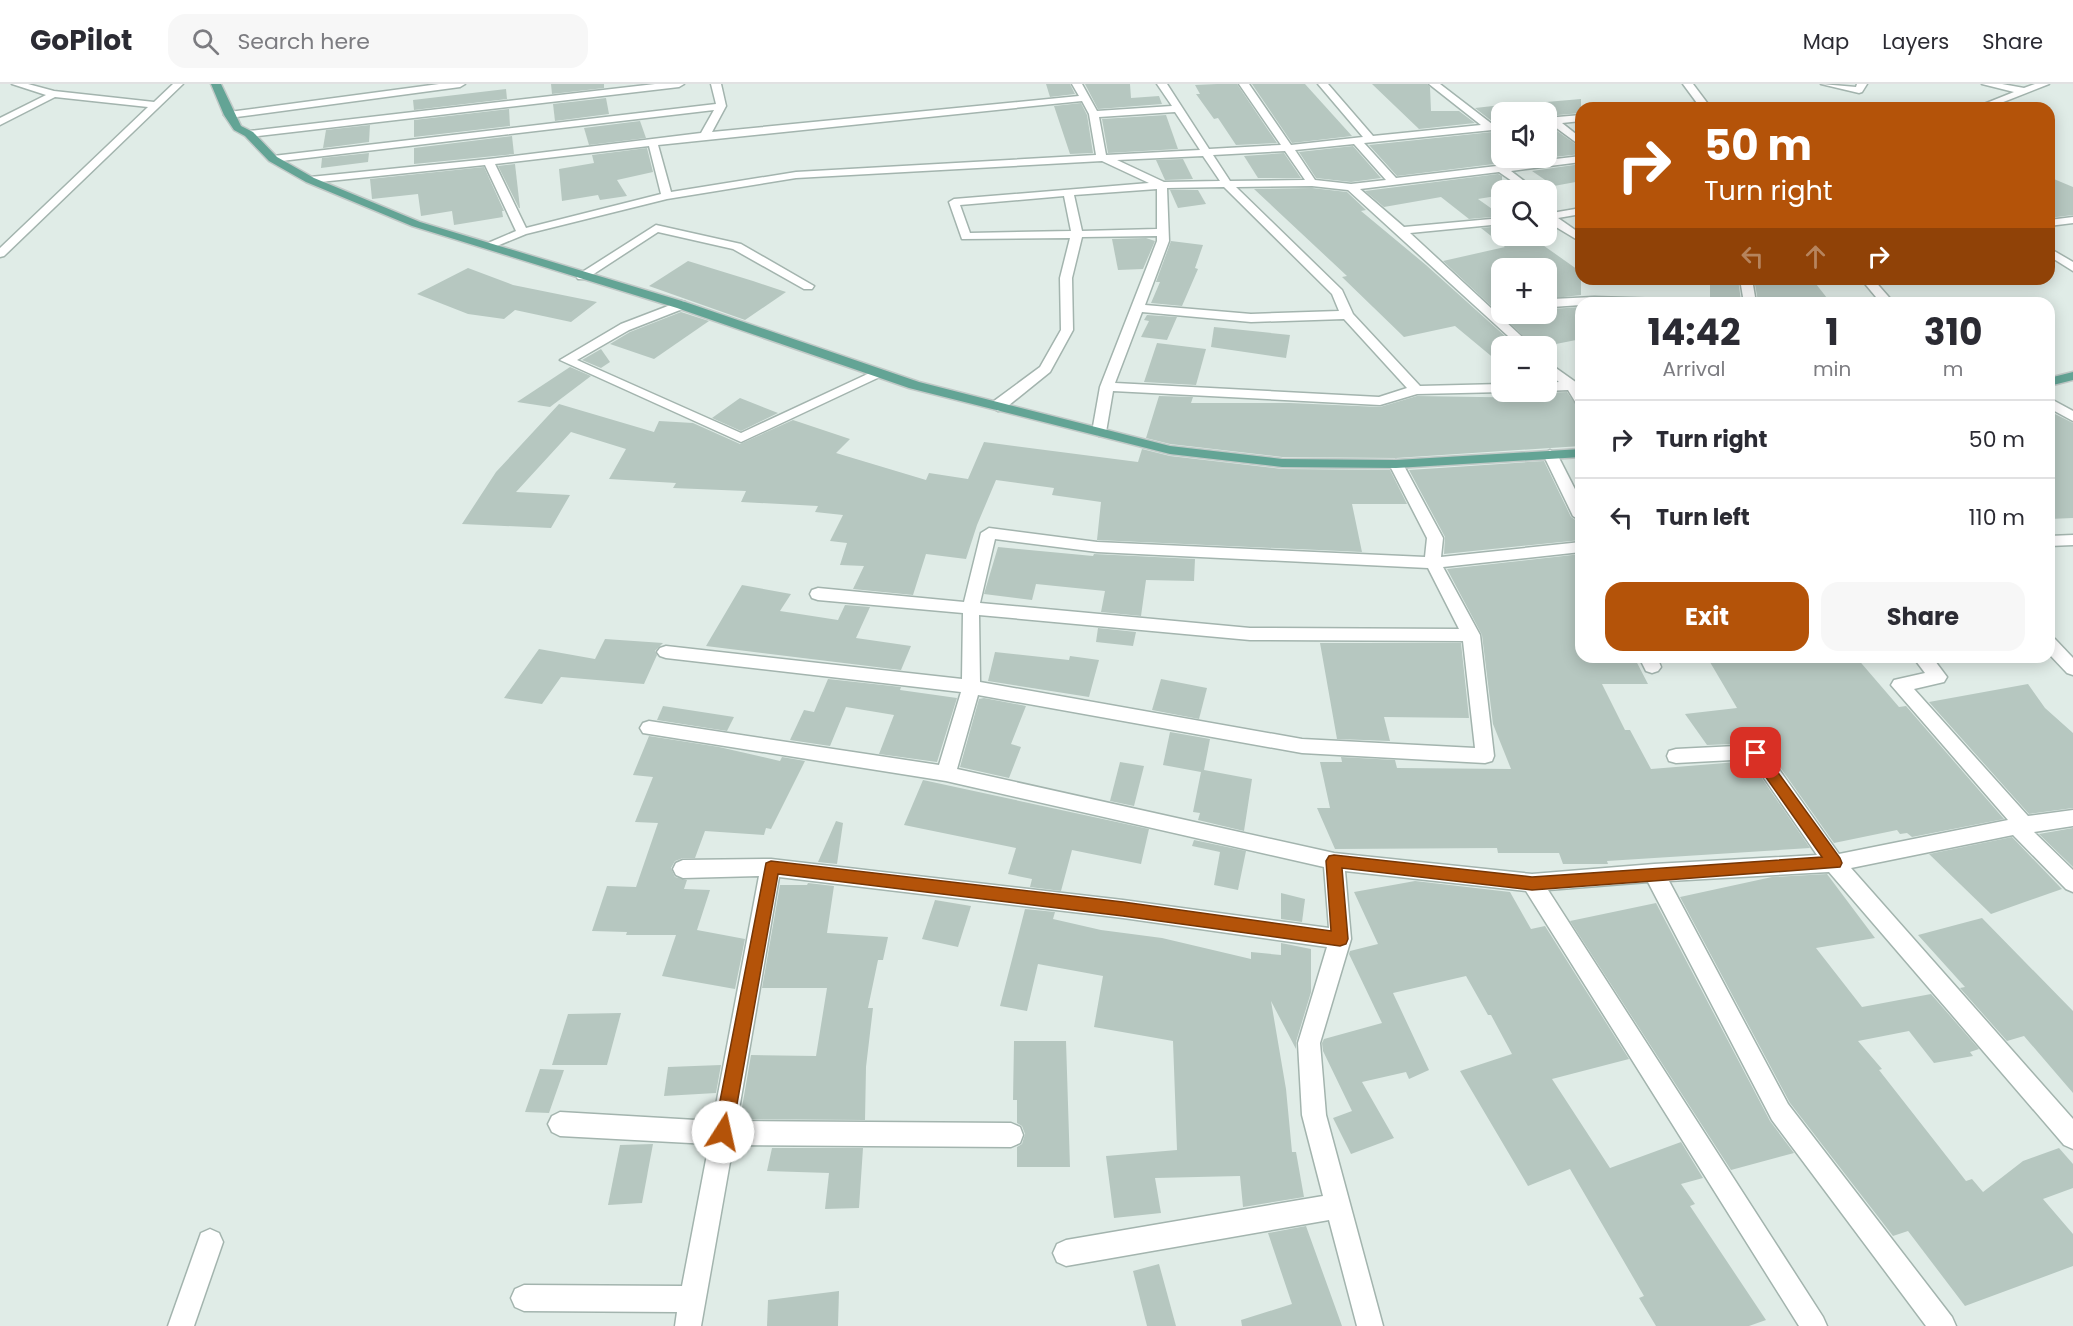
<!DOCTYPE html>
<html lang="en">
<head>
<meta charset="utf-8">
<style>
  :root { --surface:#fff; --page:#f7f7f7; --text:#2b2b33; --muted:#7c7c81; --line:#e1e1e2; --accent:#b45309 }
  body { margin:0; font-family:Poppins,sans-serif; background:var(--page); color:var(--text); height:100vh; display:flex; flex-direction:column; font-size:22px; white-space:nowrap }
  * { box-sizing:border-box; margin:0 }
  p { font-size:20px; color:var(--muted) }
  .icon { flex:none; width:33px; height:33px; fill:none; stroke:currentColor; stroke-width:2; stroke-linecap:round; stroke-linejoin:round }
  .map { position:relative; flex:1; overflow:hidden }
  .details { position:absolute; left:1575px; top:213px; width:480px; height:366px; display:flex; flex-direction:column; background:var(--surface); border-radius:18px; box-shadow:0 3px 15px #0003 }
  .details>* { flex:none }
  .hud { position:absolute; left:1575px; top:18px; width:480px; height:183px; border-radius:18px; box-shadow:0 3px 15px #0003; background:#b45309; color:#fff; overflow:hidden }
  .tools { position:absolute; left:1491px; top:18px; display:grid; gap:12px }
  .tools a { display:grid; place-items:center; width:66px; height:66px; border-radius:12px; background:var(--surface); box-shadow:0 3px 15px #0003; font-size:30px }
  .pin { position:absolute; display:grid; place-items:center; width:51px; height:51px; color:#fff; margin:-26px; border-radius:12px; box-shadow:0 3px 9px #0006 }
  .me { position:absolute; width:66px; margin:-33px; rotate:10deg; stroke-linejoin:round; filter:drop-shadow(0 0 4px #0008) }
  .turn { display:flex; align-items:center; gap:21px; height:126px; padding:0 30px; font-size:27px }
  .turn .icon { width:78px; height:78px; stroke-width:2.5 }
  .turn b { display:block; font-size:42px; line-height:51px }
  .lanes { display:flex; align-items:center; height:57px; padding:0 30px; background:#0003; justify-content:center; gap:30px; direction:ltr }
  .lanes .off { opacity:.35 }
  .eta { display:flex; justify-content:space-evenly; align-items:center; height:102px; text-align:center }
  .eta b { font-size:36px; font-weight:700; line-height:42px }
  .button { display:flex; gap:12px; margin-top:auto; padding:12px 30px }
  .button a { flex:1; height:69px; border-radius:18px; background:var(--accent); color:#fff; font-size:24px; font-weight:700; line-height:69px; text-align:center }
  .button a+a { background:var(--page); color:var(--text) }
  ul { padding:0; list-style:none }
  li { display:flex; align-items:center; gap:18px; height:78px; padding:0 30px; border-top:2px solid var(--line) }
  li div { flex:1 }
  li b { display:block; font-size:22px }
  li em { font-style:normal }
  header { display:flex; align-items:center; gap:36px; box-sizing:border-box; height:84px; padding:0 30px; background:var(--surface); border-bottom:2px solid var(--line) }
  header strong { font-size:28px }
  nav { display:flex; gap:33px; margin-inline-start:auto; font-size:21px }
  .search { width:420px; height:54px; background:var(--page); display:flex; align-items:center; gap:15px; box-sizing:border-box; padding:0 21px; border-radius:18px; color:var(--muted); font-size:22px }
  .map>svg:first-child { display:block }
</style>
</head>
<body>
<header>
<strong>GoPilot</strong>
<div class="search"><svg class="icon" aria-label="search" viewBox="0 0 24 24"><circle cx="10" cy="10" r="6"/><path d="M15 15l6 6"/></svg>Search here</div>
<nav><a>Map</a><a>Layers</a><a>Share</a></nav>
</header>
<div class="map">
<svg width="2073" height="1242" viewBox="0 0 2073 1242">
  <rect width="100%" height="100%" fill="#e0ece7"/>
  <!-- building -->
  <g fill="#b6c7c0">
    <path d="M551,0H604V4L552,10Z"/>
    <path d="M1046,0H1070L1075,10L1050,13Z"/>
    <path d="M1085,0H1130L1131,14L1159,12L1162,20L1098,25Z"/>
    <path d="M1217,0H1237L1277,59L1236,61L1218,34L1214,35L1196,10H1200L1195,1Z"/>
    <path d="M1252,0H1305L1352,52L1292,59Z"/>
    <path d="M1372,0H1427L1430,3L1431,27H1459L1475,39L1419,45Z"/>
    <path d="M506,5L507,15L414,26L413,16Z"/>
    <path d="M606,14L609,30L555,37L553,20Z"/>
    <path d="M1581,15V29L1546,32V18Z"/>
    <path d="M1081,19L1087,31L1093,69L1070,70L1054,22Z"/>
    <path d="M1502,21V37L1493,38L1475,24Z"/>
    <path d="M509,25L510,42L414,53V36Z"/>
    <path d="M1166,31L1178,65L1108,69L1102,35Z"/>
    <path d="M640,37L646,54L589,61L584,44Z"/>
    <path d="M370,41L369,58L323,64L326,46Z"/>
    <path d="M1546,42H1550L1581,64V70L1518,77L1512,74H1546Z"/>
    <path d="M1502,47V79L1397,92L1369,61Z"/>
    <path d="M512,52L514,70L414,80V64Z"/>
    <path d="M1353,62L1381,94L1351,98L1316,94L1299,68Z"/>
    <path d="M647,64L653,88L617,96L627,112L600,116L598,111L562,117L559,85L594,79L592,71Z"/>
    <path d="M369,69L368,78L321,84L322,74Z"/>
    <path d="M1284,69L1301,94H1258L1244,72Z"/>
    <path d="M1183,75L1193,95L1165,96L1156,76Z"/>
    <path d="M515,80L520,124H519L498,82Z"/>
    <path d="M1581,80V97L1554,102L1532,87Z"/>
    <path d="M484,83L504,127H502L503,133L454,141L452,127L421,132L418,110L372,115L370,95Z"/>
    <path d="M1498,90L1502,92V111L1478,115L1502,132L1469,135L1441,113L1384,123L1365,107Z"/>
    <path d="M2049,93L2073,103V131L2049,134Z"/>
    <path d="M1312,104L1347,108L1366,126L1361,127L1426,181L1516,262H1502V281L1455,242L1404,253L1342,193L1347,192L1254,105Z"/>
    <path d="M1170,106H1198L1206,120L1178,124Z"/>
    <path d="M1502,142V157L1530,152L1581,188V211L1546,215V184H1502V230H1546V223L1552,225L1581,223V255L1546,262H1534L1443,177L1505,163L1481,144Z"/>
    <path d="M1146,154L1155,157L1143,185L1118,186L1112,155Z"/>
    <path d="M1171,157L1203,161L1195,184L1198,185L1182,222L1151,219L1160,198H1156Z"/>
    <path d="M688,177L753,197L786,208L745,236L649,202Z"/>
    <path d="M468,184L513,201L597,218L571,238L515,226L504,235L468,230L417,210Z"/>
    <path d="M1710,195H1738L1741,217L1710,216Z"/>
    <path d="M1754,195H1812L1831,219L1758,217Z"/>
    <path d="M681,228L709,237L654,275L610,260L630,248Z"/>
    <path d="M1147,231L1177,233L1167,256L1141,253L1149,237L1144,236Z"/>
    <path d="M1214,243L1290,251L1286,274L1211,263Z"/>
    <path d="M1157,259L1206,265L1196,301L1144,298Z"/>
    <path d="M601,265L610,278L601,284L582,276Z"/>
    <path d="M570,283L591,292L550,323L517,318Z"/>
    <path d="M1567,308L1581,328V362L1396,374L1282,373L1170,360L1146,354L1159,312L1193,313L1191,319H1290L1380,323L1417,312L1546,314V309Z"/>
    <path d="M740,314L778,329L741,347L712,334Z"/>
    <path d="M559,320L654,348L659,337L693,339L740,360L793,336L850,355L836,369L926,396L929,389L968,395L984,358L1138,378L1142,365L1170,372L1282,385L1390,386L1407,420H1352L1362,468L1097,456L1101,418L1052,411L1054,404L996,396L977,441L966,475L926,470L913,511L853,505L864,482L840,481L847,459L830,457L843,431L815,428L818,422L741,418L746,407L673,404L676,399L609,395L626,365L571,348L516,408L570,411L551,444L462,440L496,388Z"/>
    <path d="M2049,327L2073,339V434L2049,435Z"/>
    <path d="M1544,377L1571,433L1577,437L1581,446V456L1444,470L1445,453L1409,386Z"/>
    <path d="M998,463L1093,472L1094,470L1195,475L1194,497L1146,496L1141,532L1101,528L1105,507L1036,500L1032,516L984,510Z"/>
    <path d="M1581,470V573H1634L1648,600H1602L1625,646H1630L1651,685L1750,677L1810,764L1607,777L1608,780H1563L1559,769H1498L1497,764L1335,765L1317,724H1330L1320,678H1342L1341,673L1395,676L1397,684L1511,685L1493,640L1482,551L1447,485Z"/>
    <path d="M742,501L791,510L780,527L838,536L845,521L870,523L856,554L911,562L901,586L706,562Z"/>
    <path d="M1098,544L1136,548L1133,562L1096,558Z"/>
    <path d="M605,555L663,559L655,567L657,571L644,600L561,593L542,620L504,614L539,565L595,575Z"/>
    <path d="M1320,559H1461L1469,634L1384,633L1390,657L1337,655Z"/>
    <path d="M995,568L1069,576L1070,572L1099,576L1089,613L988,597Z"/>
    <path d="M1707,573H1856L1899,623L1906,622L2004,735L1912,753L1907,749L1900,750L1897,746L1834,759L1765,662L1756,659L1707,661L1685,630L1737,624Z"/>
    <path d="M828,595L901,603L900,606L957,614L937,678L879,670L894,631L846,623L830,662L790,656L804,626L814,628Z"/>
    <path d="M1161,595L1207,604L1199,635L1152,626Z"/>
    <path d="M2028,600L2045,624L2073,649V724L2029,730L1929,618Z"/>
    <path d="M984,614L1026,622L1011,660L1021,663L1009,694L960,683L979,615Z"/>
    <path d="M663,622L734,633L727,647L657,636Z"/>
    <path d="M1170,648L1210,655L1204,686L1252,695L1244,747L1198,736L1200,729L1193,728L1201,688L1163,681Z"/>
    <path d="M649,652L719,663L780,677L782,673L805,677L771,745L766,744L764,751L705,747L695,774H683L675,777L671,784L675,793L687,796L684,805L710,806L697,846L745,855L735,905L662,892L676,851H626L627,848L592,847L607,802L636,803L658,739L635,738L653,693L633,691Z"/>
    <path d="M1120,678L1144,682L1134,722L1110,717Z"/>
    <path d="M923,696L1149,745L1141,780L1072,766L1061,807L1030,803L1032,795L1008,790L1016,764L904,741Z"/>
    <path d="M836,737L843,739L837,780L818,778Z"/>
    <path d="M2073,744V783L2039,750Z"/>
    <path d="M2012,753L2062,805L1991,830L1929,770Z"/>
    <path d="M1194,756L1246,767L1238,806L1214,801L1220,768L1192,762Z"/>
    <path d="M1827,790L1875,854L1816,864L1862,923L1931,910L1979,965L1970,968L1973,972L1934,979L1909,947L1858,957L1882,985L1879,986L1966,1097L1972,1095L1983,1108L2023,1077L2059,1064L2073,1080V1104L2043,1115L2073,1150V1182L1965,1222L1908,1147L1893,1152L1790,1019L1680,813L1772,793Z"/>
    <path d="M1415,797L1510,808L1531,845L1545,842L1629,975L1552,995L1610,1084L1681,1058L1703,1094L1681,1100L1695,1120L1690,1122L1766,1236L1749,1242H1656L1639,1214L1644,1212L1570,1085L1528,1102L1460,987L1512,970L1491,931H1488L1466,892L1393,909L1429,986L1409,995L1406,988L1362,998L1394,1054L1351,1070L1333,1034L1352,1027L1323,967L1322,959L1324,955L1382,939L1349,870L1350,867L1378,860L1354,808Z"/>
    <path d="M808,799L834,802L827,849L888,853L883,876H878L868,924H873L866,983L865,1036L740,1035L751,971L816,972L827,904H762L780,801H807Z"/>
    <path d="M1281,809L1305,815L1302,838L1281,835Z"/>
    <path d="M935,816L971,822L958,863L922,855Z"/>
    <path d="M1656,819L1770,1037L1794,1069L1731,1086L1570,837Z"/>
    <path d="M1025,825L1055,828L1053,835L1101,846L1162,854L1251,875V868L1281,871V859L1311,865V908L1296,958V965L1271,917L1286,1005L1292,1068H1296L1304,1113L1243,1123L1240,1092L1155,1094L1161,1129L1114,1134L1106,1072L1177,1066L1173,957L1094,943L1103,892L1038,880L1027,927L1000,922Z"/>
    <path d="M1982,834L2073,927V1009L2024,952L2007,957L1960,904L1965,903L1918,851Z"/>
    <path d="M621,929L607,981H552L568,930Z"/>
    <path d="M1014,957H1066L1070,1083H1017V1063L1022,1060L1025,1050L1022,1042L1017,1039V1016H1013Z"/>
    <path d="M721,981L716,1009L664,1012L668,983Z"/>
    <path d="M540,985L564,986L549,1029L525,1028Z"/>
    <path d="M653,1060L642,1119L608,1121L620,1061Z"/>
    <path d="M772,1064H863L859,1124L825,1125L829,1089L767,1087Z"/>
    <path d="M1306,1142L1342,1242H1242L1241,1236L1292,1220L1268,1149Z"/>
    <path d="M1159,1180L1176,1242H1147L1133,1187Z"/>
    <path d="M839,1207L838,1242H767L768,1216Z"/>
  </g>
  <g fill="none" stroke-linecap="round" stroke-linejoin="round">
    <defs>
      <g id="minor">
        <path d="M12,0H28L54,7L154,18L173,0H183L4,172L0,173V164L148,23L55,13L0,41V34L46,11Z"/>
        <path d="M439,0H465L460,3L229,34L224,31L229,28Z"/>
        <path d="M655,0H684L679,3L249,53L244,50L249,47Z"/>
        <path d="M711,0H721L726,22L712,48L1079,12L1072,0H1082L1097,27L1172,22L1157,0H1167L1209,65L1281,61L1239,0H1249L1291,61L1363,53L1318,0H1328L1373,52L1481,41L1429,0H1440L1492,40L1502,39V45L1364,59L1396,94L1581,72V78L1511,87L1536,106H1525L1499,88L1360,105L1404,143L1502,134V140L1410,149L1532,262H1519L1348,106L1312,102L1236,103L1342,206L1353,230L1420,302L1502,300V308H1504L1417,310L1380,321L1113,307L1106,348L1099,352L1092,348L1100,303L1157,157V152L1082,153L1072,194L1073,246L1050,288L1003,326L998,327L991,323L994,317L1040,283L1061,246L1060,194L1070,154L962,155L949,118L954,115L1149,99L1102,77L796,94L667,115L526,150L492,164L486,161L488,159L516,147L485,81L310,99L305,96L310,93L489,75L701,49L714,26L273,78L268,75L273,72L716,20ZM1082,17L1089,30L1096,71L796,88L671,108L658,61ZM1175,28L1200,66L1106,71L1099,33ZM1354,60L1386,96L1351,100L1315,96L1295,66ZM649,62L661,110L526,144L495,80ZM1285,67L1305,96L1230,97L1213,71ZM1203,72L1220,97L1164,98L1117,76ZM1224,103L1332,210L1339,227L1251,230L1145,221L1169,157L1167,104ZM1157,105V145L1082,147L1074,111ZM1064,112L1071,147L970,149L960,121ZM1142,228L1251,238L1344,235L1407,304L1379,313L1115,299Z"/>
        <path d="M1683,0H1693L1711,24H1668L1673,21L1697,19Z"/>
        <path d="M1821,0L1856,3L1857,0H1867L1862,8L1859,9Z"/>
        <path d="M1982,0H2002L2024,4L2035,0H2049L1988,24H1974L2014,8Z"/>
        <path d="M1581,31V37L1562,39L1581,54V62L1551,40H1546V34Z"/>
        <path d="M1581,124V130L1558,134L1581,150V158L1546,137V130Z"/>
        <path d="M2073,133V139L2049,142V136Z"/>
        <path d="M656,141L741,160L814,202L812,205H804L733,165L658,148L586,195H578L576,192Z"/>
        <path d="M2049,164L2073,178V187L2049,172Z"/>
        <path d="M1740,195H1752L1756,219H1744Z"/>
        <path d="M1861,195H1873L1894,219H1881Z"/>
        <path d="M1594,213L1662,215L1668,219H1581V221L1552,223L1546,220L1548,216L1552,215Z"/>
        <path d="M681,217L685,218L687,221L685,224L629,246L577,276L741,349L874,287L879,286L886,290L741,358L560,276L621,240Z"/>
        <path d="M1546,277L1577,299L1581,305V320L1576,319L1568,306L1546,307V299L1559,298L1546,288Z"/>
        <path d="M2049,314L2073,327V337L2049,324Z"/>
        <path d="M1550,366L1557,370L1581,417V437L1573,432L1543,370Z"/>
        <path d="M1396,376L1403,380L1443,454L1441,473L1581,458V468L1443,483L1480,551L1494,672L1492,677L1485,679L1302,669L978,611L957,685L1334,769L1532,790L1654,780L1817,771L1751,675L1676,679L1669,677L1667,672L1669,667L1676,665L1756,661L1763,663L1839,770L2008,736L1891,601L1894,596L1925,589L1913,573H1932L1947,593L1944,598L1914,605L2028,732L2073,726V742L2034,748L2073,786V808L2066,805L2013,751L1851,784L2073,1035V1065L2064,1061L1829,788L1669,797L1788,1020L1952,1233L1956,1242H1926L1772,1036L1648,798L1548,806L1823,1233L1827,1242H1799L1526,807L1345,787L1351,855L1320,959L1326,1031L1383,1242H1357L1329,1136L1066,1182L1057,1178L1053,1169L1057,1160L1066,1156L1323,1112L1302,1031L1298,959L1327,863L1123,834L779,793L737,1037L1011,1039L1020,1043L1023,1051L1020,1059L1011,1063L733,1061L701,1242H675L677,1228L524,1227L515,1223L511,1214L515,1205L524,1201L682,1202L709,1060L560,1052L552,1048L548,1040L552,1032L560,1028L713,1037L759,792L683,794L676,791L673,785L676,779L683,776L771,775L1123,816L1329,844L1324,783L946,697L643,649L640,644L643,639L649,637L939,681L961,608L666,574L660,572L657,568L660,564L666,562L962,595L963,529L818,516L812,514L810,510L812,506L818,504L964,518L981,449L989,444L1097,458L1425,473L1427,454L1389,380ZM995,455L1097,468L1428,484L1459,545L1250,544L980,519ZM979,531L1250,556L1463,557L1475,664L1302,655L980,598Z"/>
        <path d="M2073,451V461L2049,462V452Z"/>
        <path d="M2049,553L2055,555L2073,574V591L2067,589L2049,570Z"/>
        <path d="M1639,573H1657L1661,583L1658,587L1652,589L1646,587Z"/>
        <path d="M210,1145L219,1149L223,1158L194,1242H168L201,1149Z"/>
      </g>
      <g id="major">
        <path d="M211,0H221L241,42L253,48L277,73L314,94L420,138L685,218L919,298L1170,362L1282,375L1396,376L1581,365V373L1396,384L1282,383L1170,370L909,304L677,224L412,142L306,98L269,77L245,52L234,46L224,31Z"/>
        <path d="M2073,288V296L2049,302V294Z"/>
      </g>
    </defs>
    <!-- minor casing -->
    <use href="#minor" stroke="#a3b4ae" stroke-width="3"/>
    <!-- major casing -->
    <use href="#major" stroke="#c1c9c7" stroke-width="3"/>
    <!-- minor -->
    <use href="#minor" fill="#fff" fill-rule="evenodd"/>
    <!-- major -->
    <use href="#major" fill="#63a495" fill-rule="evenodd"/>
  </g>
  <!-- route -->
  <path fill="#b45309" stroke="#753606" stroke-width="1.5" d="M1756,663L1761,665L1840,774L1842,779L1840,783L1532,806L1342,784L1348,855L1346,860L1340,862L1123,832L778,790L732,1048L730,1055L723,1058L717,1055L714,1048L766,779L771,777L1123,818L1331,847L1326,777L1329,772L1334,771L1532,793L1822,773L1751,672L1749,669L1751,665Z"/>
</svg>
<div class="tools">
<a><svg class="icon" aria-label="sound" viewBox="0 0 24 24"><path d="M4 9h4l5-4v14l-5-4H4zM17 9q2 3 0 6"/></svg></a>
<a><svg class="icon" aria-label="search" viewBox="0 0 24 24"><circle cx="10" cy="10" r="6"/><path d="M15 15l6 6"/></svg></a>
<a>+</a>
<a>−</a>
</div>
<div class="pin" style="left:1756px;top:669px;background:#d93025"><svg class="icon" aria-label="arrive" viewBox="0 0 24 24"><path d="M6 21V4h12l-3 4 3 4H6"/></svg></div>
<svg class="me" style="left:723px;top:1048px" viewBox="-20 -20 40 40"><circle r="19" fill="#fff"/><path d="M0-13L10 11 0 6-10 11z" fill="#b45309"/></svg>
<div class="hud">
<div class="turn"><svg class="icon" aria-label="right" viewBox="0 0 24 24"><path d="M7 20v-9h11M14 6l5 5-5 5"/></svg><div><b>50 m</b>Turn right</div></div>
<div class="lanes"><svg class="icon off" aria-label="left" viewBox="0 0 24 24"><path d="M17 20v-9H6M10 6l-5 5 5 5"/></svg><svg class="icon off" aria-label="ahead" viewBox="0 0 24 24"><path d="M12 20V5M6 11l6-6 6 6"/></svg><svg class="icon" aria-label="right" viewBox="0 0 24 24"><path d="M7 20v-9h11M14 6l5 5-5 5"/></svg></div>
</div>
<section class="details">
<div class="eta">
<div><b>14:42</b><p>Arrival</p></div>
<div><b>1</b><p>min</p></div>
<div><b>310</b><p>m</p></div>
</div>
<ul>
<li><svg class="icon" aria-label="right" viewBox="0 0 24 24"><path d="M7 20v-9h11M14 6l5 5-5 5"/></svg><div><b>Turn right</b></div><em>50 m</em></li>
<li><svg class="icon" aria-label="left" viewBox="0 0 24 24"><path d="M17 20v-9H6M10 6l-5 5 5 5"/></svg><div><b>Turn left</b></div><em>110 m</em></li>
</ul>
<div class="button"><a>Exit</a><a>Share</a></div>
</section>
</div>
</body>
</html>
